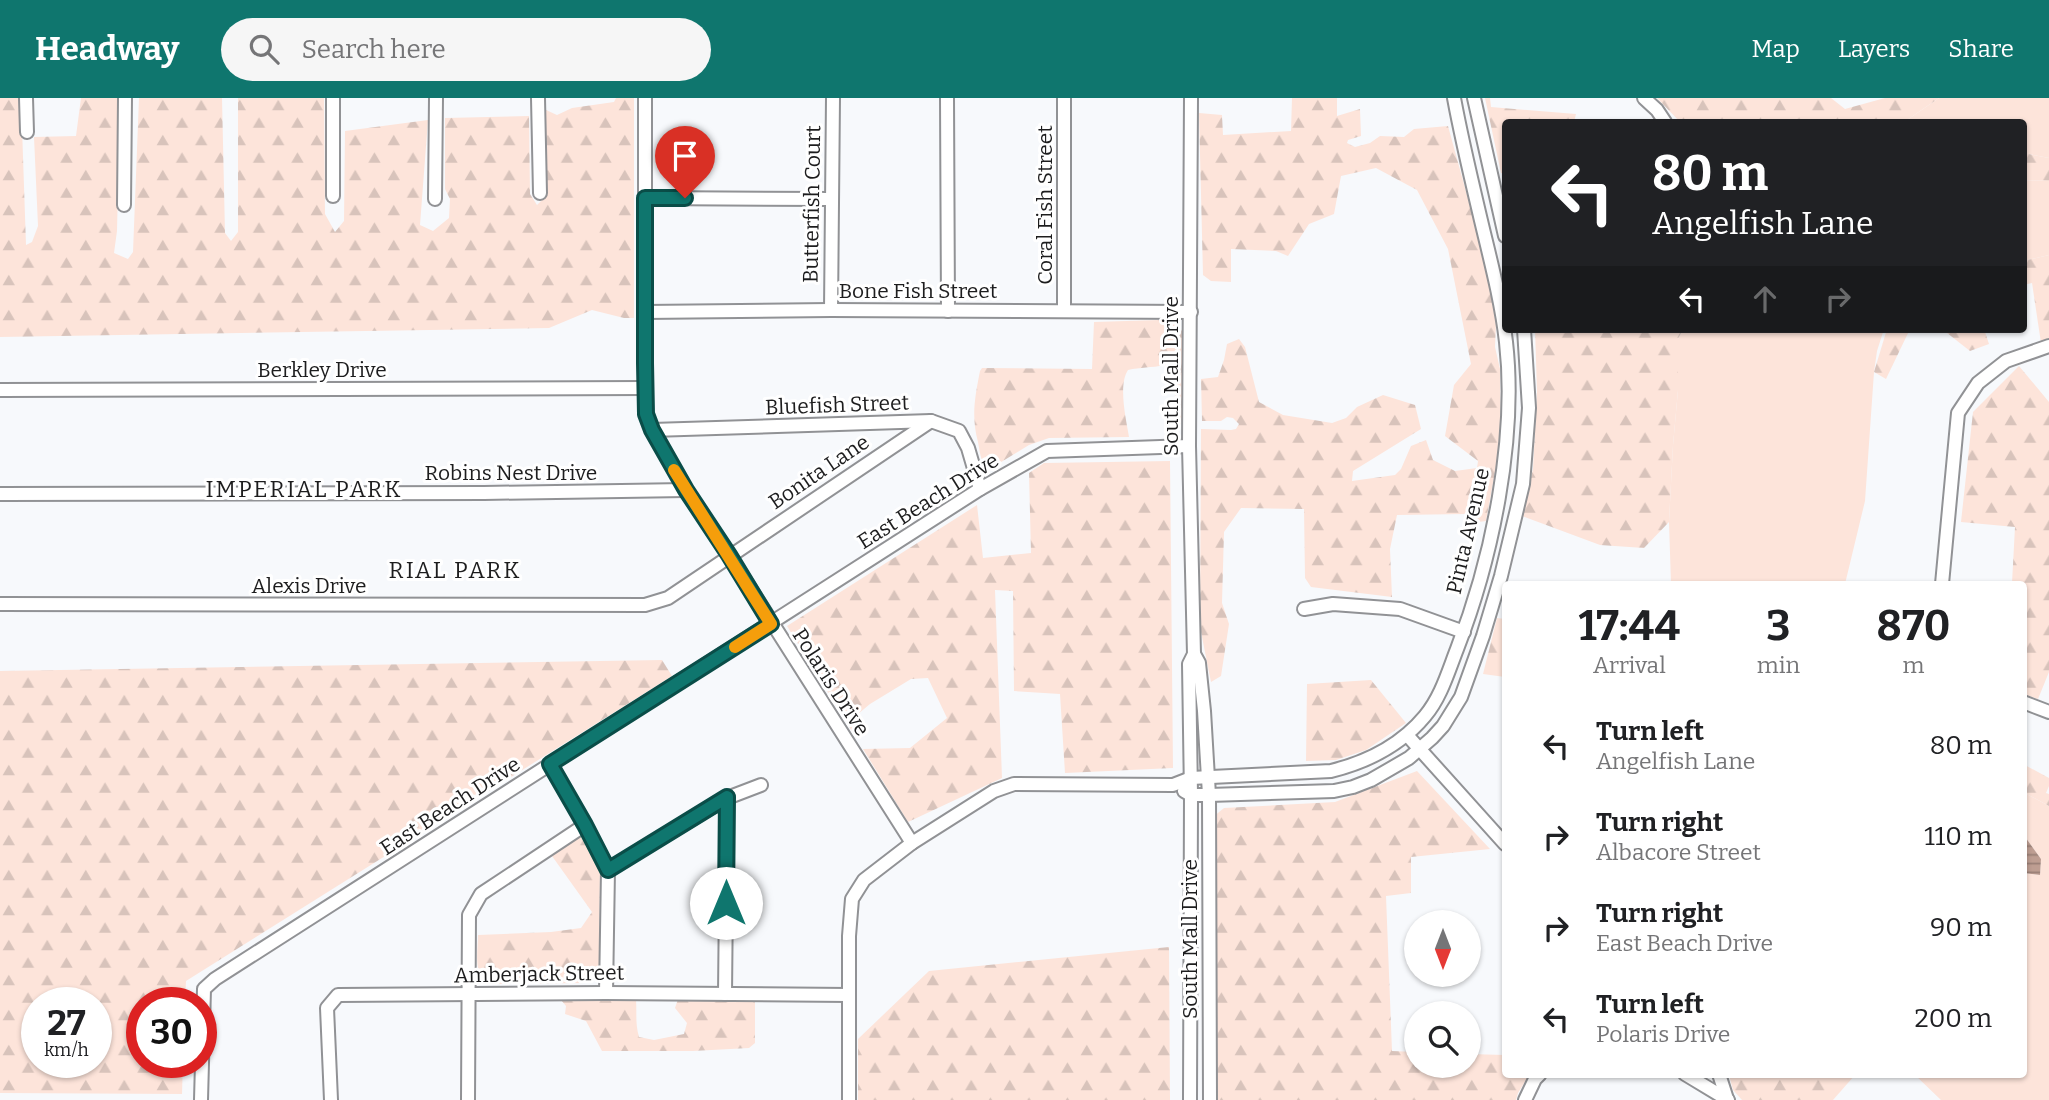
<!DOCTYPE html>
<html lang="en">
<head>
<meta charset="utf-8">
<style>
  :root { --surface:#fff; --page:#f6f6f6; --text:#202124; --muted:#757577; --accent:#0f766e }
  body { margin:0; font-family:Bitter,serif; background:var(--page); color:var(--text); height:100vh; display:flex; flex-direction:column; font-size:26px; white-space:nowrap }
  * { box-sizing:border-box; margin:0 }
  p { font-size:23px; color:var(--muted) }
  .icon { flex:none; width:38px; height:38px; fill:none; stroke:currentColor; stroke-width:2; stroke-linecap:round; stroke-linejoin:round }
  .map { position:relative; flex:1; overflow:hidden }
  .drawer { position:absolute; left:1502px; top:483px; width:525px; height:497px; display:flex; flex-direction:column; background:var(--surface); border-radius:7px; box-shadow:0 2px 5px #0004 }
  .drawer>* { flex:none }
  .banner { position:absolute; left:1502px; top:21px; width:525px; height:214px; border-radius:7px; box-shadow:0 2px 5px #0004; background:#202124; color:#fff; overflow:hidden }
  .needle { width:46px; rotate:180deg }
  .buttons { position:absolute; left:1404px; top:812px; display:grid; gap:14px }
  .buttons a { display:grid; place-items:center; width:77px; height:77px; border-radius:50%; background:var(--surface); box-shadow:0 2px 5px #0004; font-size:35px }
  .speed { position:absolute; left:21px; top:889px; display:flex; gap:14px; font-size:35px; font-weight:700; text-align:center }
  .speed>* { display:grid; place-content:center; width:91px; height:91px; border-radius:50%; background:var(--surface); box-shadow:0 2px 5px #0004; line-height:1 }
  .speed small { font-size:18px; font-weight:400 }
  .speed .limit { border:10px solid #d22; background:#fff; color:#111 }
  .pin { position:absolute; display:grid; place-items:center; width:60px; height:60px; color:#fff; margin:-72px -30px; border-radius:50% 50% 50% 0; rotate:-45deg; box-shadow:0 0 7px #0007 }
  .pin .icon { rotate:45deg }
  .me { position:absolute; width:77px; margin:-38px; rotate:0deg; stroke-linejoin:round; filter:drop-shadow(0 0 5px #0008) }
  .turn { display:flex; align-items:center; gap:24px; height:147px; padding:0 35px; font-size:32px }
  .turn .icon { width:91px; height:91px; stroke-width:2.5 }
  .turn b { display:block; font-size:49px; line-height:60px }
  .lanes { display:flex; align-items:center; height:66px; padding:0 35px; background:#0003; justify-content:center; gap:35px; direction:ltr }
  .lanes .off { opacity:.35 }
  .eta { display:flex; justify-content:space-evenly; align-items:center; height:119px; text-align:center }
  .eta b { font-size:42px; font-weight:700; line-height:49px }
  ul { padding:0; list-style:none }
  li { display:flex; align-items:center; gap:21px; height:91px; padding:0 35px }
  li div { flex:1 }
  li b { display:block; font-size:26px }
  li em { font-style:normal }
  header { display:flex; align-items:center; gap:42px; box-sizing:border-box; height:98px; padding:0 35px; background:var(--accent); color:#fff }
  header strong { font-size:33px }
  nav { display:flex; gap:38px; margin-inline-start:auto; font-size:24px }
  .search { width:490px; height:63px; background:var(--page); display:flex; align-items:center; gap:18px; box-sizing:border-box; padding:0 24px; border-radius:38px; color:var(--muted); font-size:26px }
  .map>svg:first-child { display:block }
</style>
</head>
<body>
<header>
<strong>Headway</strong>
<div class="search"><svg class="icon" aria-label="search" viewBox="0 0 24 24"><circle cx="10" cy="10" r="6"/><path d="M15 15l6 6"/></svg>Search here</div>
<nav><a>Map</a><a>Layers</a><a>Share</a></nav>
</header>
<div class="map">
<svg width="2049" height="1002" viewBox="0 0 2049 1002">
  <defs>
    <pattern id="forest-firs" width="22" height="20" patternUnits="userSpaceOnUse" patternTransform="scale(1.75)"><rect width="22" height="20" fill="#fde4da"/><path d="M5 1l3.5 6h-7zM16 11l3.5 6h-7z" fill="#d8c3bb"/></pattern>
    <pattern id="water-rules" width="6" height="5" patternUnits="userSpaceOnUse" patternTransform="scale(1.75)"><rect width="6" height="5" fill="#be9e92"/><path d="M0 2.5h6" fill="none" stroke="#9a8077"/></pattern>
  </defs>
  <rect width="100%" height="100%" fill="#f7f9fc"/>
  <!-- grass -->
  <g fill="#fde4da">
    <path d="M1939,0H2049V60L2023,55V24H1877L1885,21L1907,22Z"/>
    <path d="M2023,82L2049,83V157L2023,163Z"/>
    <path d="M1683,231H1884L1877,253L1874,274L1865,403L1845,486H1671L1669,424L1673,347L1678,292V241Z"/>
    <path d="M2023,694L2049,708V1002H1941L1915,977L2023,976V775L2040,777L2041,761L2023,736Z"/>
  </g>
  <!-- forest -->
  <g fill="url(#forest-firs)" fill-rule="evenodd">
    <path d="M0,0H21L26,147L32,144L38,128L34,39L76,38L81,0H120L117,133L114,155L128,161L133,154L139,0H222L225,135L231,143L238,134V0H324L325,116L335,134L344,123L345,33L428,22L420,127L433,133L449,120L450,101L445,91V20L529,18L530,96L537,107L546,98V12L557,17L572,10L614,4L616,0H634V220H624L592,212L549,230L0,239Z"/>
    <path d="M1292,0H1337V18L1360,11L1361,38L1348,42L1347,45L1355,49L1370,45L1380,38L1404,39L1414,31L1448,28L1484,159L1496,226L1495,249L1500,271L1501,353L1495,374L1486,423L1471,425L1466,416L1397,417L1390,451L1392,499L1311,489L1305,480L1304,411L1241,410L1224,434L1222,505L1229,526L1221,578L1211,584L1200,529L1201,331L1231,332L1236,331L1239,326L1233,320L1227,319L1221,323H1202L1201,281L1218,279L1224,262L1227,246L1239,241L1245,249L1259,304L1283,317L1332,325L1346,320L1357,309L1383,297L1415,307L1421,331L1353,373L1352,383L1395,377L1401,371L1411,348L1426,342L1433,362L1455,373L1477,370L1478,363L1445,338L1454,287L1471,266L1448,151L1417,92L1376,70L1341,78L1334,116L1309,126L1288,158L1276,153L1231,151V184L1211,183L1203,177L1199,15L1222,17L1223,37L1291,33Z"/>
    <path d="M1485,0H1490L1491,9L1576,16L1574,24H1505V76L1501,75Z"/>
    <path d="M1657,0H1831L1845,11L1885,0H1939L1907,22L1885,21L1877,24H1680Z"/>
    <path d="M2023,55L2049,60V83L2023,82Z"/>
    <path d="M2049,157V243L2041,245L2032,185L2023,187V163Z"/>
    <path d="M1162,220L1179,227L1185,240L1182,323L1177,332L1169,340L1165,339C1170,316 1181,297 1173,272L1164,267C1152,270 1140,269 1128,272C1118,287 1126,321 1129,339L1049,340L1029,347L993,369L987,370C980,362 980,354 978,344C971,318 975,299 980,273L982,270L1092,271L1094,224L1159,222Z"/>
    <path d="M1535,231H1683L1678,241V292L1673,347L1669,424L1644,450L1600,447L1522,418L1533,371L1537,293Z"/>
    <path d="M1887,231H1910L1886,281L1874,274Z"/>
    <path d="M1942,231H1984L1989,246L1970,253Z"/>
    <path d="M2019,268L2049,304V574L2038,601L2023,596V486H1952L2012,485L2015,429L1961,424L1973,314Z"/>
    <path d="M1170,363L1173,670L1065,675L1060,596L1014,593L1013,493L995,492L1002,680L908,724L863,651L910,650L947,620L928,580L911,581L870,606L858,616L853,635L787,528L977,407L983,460L1031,455L1029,375L1044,365Z"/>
    <path d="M1497,520L1505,521V579L1483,576Z"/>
    <path d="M662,562L672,578L186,883L185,905H142V964H183L182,996L0,995V573ZM37,905H96V964H37Z"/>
    <path d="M1371,582L1406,625L1366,652L1336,662L1306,663L1307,586Z"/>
    <path d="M2023,666L2049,680V688L2046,695L2049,696V708L2023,694Z"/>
    <path d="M1417,673L1490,751L1411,759V795L1386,798L1392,953L1416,954V968H1468V956L1505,957V976L1529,977L1518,995L1516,1002H1214L1213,719L1224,710L1335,704Z"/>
    <path d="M580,739L590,742L600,769L599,878L586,885L487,886C473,874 478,854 478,837L551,834L581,830L592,814L552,758Z"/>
    <path d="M1169,849L1170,1002H858V941L929,873Z"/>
    <path d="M753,900L755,905V945L749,950L693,953H602L586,923L565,916L566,908L561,902H636C637,916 635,925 639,939L654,942L684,936L687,925L675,910L678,901Z"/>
    <path d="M1729,977V976L1855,977L1833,1002H1742L1733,992Z"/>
  </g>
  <!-- water -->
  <path fill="url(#water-rules)" d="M2023,736L2041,761L2040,777L2023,775Z"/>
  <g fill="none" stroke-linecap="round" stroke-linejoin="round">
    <defs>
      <g id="minor">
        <path d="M26,0L27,34"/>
        <path d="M333,0V98"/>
        <path d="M538,0L540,95"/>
        <path d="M645,0V290L646,316L652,332L686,392L729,457L912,745"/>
        <path d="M947,0L948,213"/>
        <path d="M1064,0V213"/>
        <path d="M1474,0L1505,138"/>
        <path d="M1644,0L1657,12L1665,24"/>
        <path d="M645,100L831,101"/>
        <path d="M435,101L436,0"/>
        <path d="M124,107L125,0"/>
        <path d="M831,212L833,0"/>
        <path d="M644,214L831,212L1191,214"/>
        <path d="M0,292L645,290"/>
        <path d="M652,332L931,323L959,333L968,350L980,391"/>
        <path d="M0,396L484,395L686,392"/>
        <path d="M1942,486L1958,315L1978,285L2006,263L2049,248"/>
        <path d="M0,506L645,507L668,500L931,323"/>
        <path d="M1304,511L1333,506L1400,511L1464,534"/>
        <path d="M1194,556L1199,565L1204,613L1209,697L1210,1002"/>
        <path d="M2023,604L2049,614"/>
        <path d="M1407,637L1505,746"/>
        <path d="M550,666L585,727L608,772L606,895"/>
        <path d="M1184,693L1191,697H1209L1334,693L1353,689L1371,682L1409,660L1432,640L1443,628L1461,599L1483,538L1501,478L1523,386L1529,310L1524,231"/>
        <path d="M608,772L727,700L761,687"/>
        <path d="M725,896L727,700"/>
        <path d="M1685,976L1728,1002"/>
        <path d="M1719,976L1727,1001"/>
        <path d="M201,1002L204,891L215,881L980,391L1047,353L1189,348"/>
        <path d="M331,1002L327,910L338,897L606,895L849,897"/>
        <path d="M468,1002L469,817L481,796L585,727"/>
        <path d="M849,1002V838L852,801L864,782L912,745L994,693L1014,686L1173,687L1191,680L1331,673C1367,664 1401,647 1425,618C1441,599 1448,574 1457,551C1492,461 1517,341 1506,244C1501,200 1489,157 1479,114C1470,76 1461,38 1454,0"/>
        <path d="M1190,1002L1191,697L1189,566L1194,556L1189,348L1191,0"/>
        <path d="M1525,1002L1535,981L1540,976"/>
      </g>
    </defs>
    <!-- minor casing -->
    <use href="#minor" stroke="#919295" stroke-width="16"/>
    <!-- minor -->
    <use href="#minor" stroke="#fff" stroke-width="12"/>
  </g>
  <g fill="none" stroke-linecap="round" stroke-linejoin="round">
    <defs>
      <path id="route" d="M685,100H645V265L646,316L652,332L686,392L729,457L771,526L550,666L585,727L608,772L727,699L726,805"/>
    </defs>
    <!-- route casing -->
    <use href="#route" stroke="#0a4d48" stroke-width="18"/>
    <!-- route -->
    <use href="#route" stroke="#0f766e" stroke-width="12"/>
    <!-- slow -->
    <path stroke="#f59e0b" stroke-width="12" d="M674,372L771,526L735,549"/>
  </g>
  <g text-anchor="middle" stroke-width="6" stroke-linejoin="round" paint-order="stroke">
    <!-- street labels -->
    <g font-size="21" fill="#1d1d1e" stroke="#fff">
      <text transform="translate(812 106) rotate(-89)" y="7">Butterfish Court</text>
      <text transform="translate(1045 107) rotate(-90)" y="7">Coral Fish Street</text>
      <text x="918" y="200">Bone Fish Street</text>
      <text x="322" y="279">Berkley Drive</text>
      <text transform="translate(1171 278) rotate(-90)" y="7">South Mall Drive</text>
      <text transform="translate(837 307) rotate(-2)" y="7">Bluefish Street</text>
      <text transform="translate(819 374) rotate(-34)" y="7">Bonita Lane</text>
      <text x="511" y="382">Robins Nest Drive</text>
      <text transform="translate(928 403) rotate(-32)" y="7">East Beach Drive</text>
      <text transform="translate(1468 433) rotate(-77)" y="7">Pinta Avenue</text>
      <text x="309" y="495">Alexis Drive</text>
      <text transform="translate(831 584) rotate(57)" y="7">Polaris Drive</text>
      <text transform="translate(450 708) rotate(-33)" y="7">East Beach Drive</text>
      <text transform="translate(1190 841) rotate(-90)" y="7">South Mall Drive</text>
      <text transform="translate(539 876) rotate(-1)" y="7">Amberjack Street</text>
    </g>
    <!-- neighbourhood labels -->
    <g font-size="23" letter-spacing="2" fill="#1d1d1e" stroke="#fff">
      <text x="304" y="399">IMPERIAL PARK</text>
      <text x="455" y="480">RIAL PARK</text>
    </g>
  </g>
</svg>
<div class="buttons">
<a><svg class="needle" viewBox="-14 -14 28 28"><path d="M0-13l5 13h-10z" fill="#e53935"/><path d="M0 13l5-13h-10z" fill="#757577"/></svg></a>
<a><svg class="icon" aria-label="search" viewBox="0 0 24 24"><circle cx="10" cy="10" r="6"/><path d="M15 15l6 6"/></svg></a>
</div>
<div class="speed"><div>27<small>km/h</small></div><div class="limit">30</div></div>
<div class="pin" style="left:685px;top:100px;background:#d93025"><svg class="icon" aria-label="arrive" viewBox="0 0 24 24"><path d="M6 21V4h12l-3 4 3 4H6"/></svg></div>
<svg class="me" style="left:726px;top:805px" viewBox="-20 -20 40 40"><circle r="19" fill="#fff"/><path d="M0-13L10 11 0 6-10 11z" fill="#0f766e"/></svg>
<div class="banner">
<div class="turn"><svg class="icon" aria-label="left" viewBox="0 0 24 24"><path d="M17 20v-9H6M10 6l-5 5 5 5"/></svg><div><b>80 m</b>Angelfish Lane</div></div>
<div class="lanes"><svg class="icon" aria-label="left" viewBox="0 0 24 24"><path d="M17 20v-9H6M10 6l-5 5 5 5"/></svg><svg class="icon off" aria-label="ahead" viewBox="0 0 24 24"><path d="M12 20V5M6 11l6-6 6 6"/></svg><svg class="icon off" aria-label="right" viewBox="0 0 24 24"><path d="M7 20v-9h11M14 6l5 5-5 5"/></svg></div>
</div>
<section class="drawer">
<div class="eta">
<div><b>17:44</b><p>Arrival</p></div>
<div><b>3</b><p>min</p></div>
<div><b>870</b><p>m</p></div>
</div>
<ul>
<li><svg class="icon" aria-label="left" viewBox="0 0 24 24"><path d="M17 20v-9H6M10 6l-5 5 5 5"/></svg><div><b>Turn left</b><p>Angelfish Lane</p></div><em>80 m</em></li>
<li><svg class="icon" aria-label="right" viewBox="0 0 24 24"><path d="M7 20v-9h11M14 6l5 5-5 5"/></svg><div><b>Turn right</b><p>Albacore Street</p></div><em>110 m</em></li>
<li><svg class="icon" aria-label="right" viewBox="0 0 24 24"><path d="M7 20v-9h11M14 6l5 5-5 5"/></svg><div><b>Turn right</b><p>East Beach Drive</p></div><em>90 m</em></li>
<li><svg class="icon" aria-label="left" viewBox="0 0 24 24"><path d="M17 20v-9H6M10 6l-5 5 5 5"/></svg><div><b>Turn left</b><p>Polaris Drive</p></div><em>200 m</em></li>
</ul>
</section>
</div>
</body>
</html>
